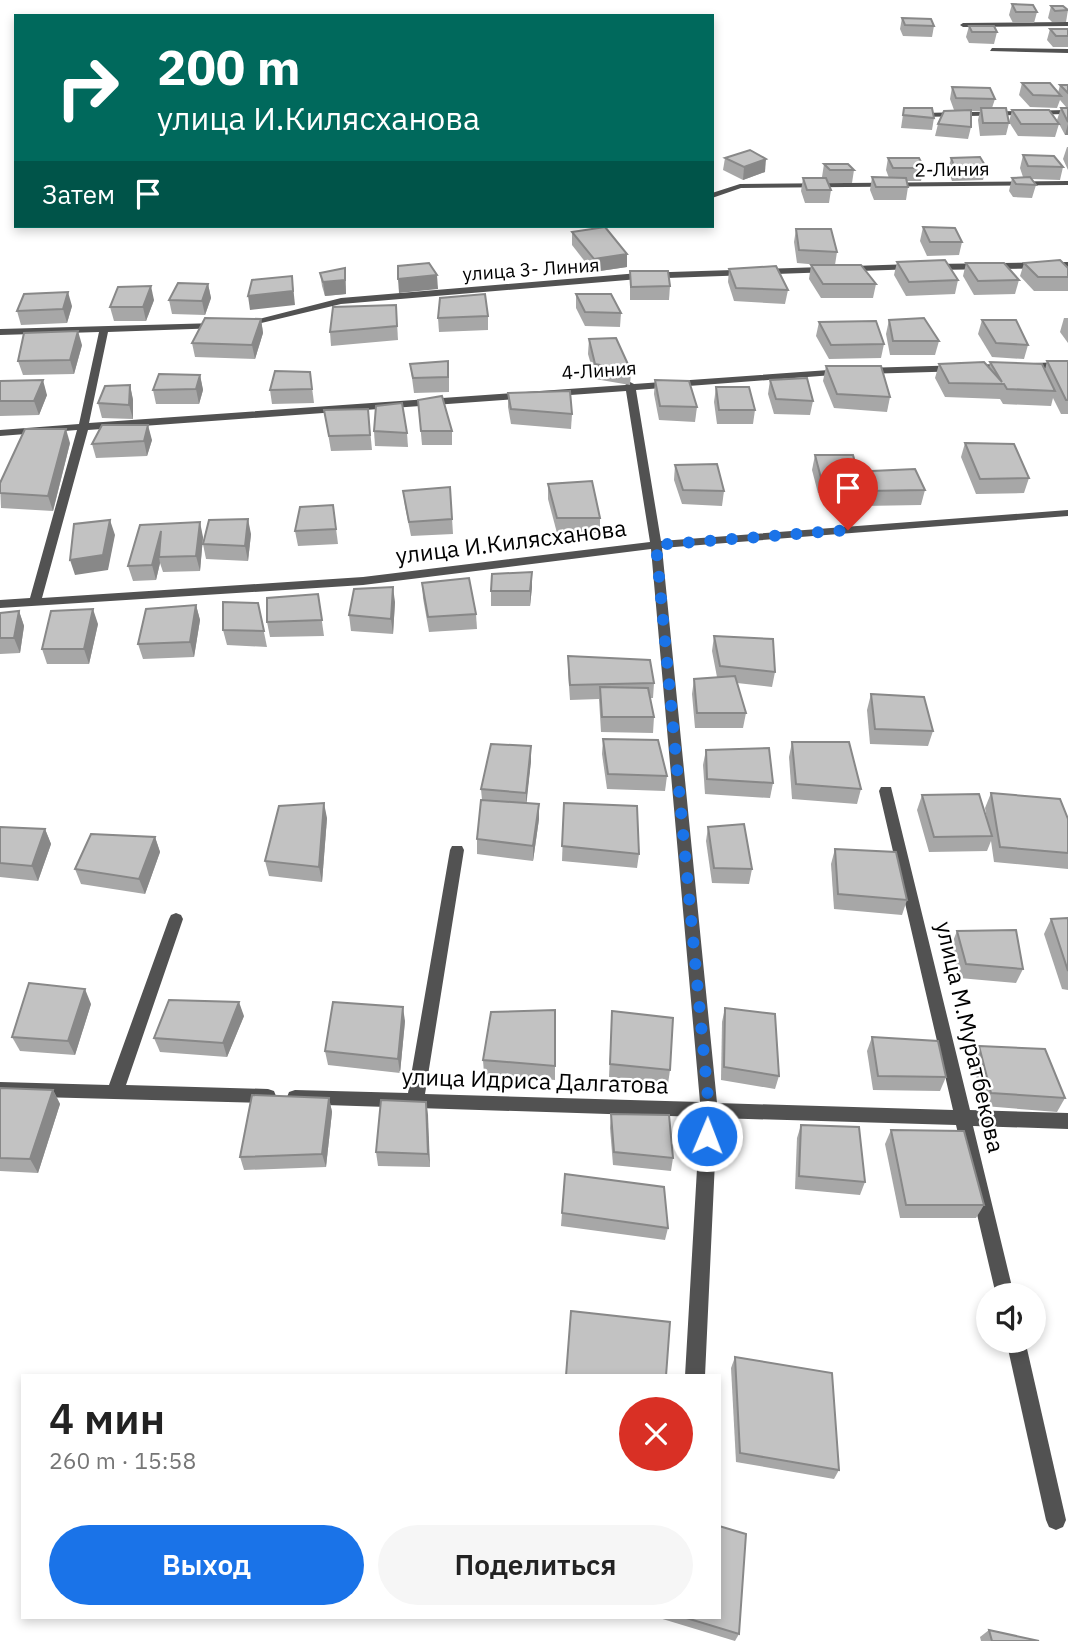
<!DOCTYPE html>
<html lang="ru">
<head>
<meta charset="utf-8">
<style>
  :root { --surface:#fff; --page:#f6f6f6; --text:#222; --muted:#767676; --accent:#1a73e8 }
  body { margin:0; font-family:"IBM Plex Sans",sans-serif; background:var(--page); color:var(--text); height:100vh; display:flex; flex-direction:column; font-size:26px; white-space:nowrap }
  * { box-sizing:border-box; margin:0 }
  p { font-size:23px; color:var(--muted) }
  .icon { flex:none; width:38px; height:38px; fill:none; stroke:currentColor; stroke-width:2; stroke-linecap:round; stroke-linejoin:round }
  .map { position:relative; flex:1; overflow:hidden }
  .side { position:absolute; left:21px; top:1374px; width:700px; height:245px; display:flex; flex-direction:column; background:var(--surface); border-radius:0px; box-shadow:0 4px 10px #0003 }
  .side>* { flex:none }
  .guide { position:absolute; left:14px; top:14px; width:700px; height:214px; border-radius:0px; box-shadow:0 4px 10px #0003; background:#00695c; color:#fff; overflow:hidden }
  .buttons { position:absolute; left:976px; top:1283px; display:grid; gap:14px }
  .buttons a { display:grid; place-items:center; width:70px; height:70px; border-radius:50%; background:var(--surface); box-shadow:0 4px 10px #0003; font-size:35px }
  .pin { position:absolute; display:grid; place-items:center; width:60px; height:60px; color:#fff; margin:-72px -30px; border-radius:50% 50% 50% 0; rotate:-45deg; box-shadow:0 0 7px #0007 }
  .pin .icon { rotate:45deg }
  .me { position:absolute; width:77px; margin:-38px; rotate:1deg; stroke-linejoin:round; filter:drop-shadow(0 0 5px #0008) }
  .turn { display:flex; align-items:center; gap:24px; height:147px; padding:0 28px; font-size:32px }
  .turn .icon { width:91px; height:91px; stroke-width:2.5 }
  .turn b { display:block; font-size:49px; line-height:60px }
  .then { display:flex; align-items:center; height:66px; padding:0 28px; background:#0003; gap:14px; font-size:26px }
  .round { display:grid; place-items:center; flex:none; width:74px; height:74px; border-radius:37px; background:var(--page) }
  .head { display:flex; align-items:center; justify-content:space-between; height:119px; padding:0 28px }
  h1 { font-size:42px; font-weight:600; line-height:52px }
  .button { display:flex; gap:14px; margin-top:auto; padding:14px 28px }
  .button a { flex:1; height:80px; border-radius:42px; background:var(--accent); color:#fff; font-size:28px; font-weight:600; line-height:80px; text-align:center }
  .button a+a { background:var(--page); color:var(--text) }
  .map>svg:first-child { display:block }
</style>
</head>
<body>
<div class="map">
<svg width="1068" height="1641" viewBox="0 0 1068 1641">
  <rect width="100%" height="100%" fill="#fff"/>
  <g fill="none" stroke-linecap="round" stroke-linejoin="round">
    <!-- minor -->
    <g fill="#525252" fill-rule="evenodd">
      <path d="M1068,22V26L963,27L960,25L963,23Z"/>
      <path d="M992,48L1068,49V53L990,51Z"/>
      <path d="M1068,110V114L921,117L917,115L921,113Z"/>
      <path d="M1068,181V185L741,188L712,198V193L740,184Z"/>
      <path d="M1068,262V268L933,270L929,267L933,264Z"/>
      <path d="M913,264L917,267L916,269L639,279L341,304L244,327L239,324L341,298L639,273Z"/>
      <path d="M217,323L222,326L220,328L108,332L89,423L625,385L630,382L634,384L843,369L848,372L846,374L636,390L661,541L1068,510V516L662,548L717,1103L953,1110L879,791L881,787H891L970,1110L1068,1113V1129L973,1126L1014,1295H996L956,1125L717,1118L705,1376H685L700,1117L295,1104L289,1102L287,1097L289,1092L295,1090L408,1093L450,850L452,846H462L464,850L425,1094L700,1102L651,549L363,585L0,608V600L30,598L77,430L0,436V430L79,424L99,332L0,335V329ZM626,391L650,542L363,577L42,598L88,430Z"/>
      <path d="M1068,362V368L863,374L858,371L863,368Z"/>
      <path d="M176,913L181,915L183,919L126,1085L268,1089L274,1091L276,1096L274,1101L268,1103L0,1096V1082L109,1085L169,919L171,915Z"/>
      <path d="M1006,1340H1025L1066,1520L1063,1527L1056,1530L1049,1527L1046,1520Z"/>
    </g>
  </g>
  <!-- wall -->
  <g fill="#a7a7a7">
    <path d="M1012,4L1037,12L1034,23H1013L1009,15Z"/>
    <path d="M1051,6L1068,10L1066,22H1052L1048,18Z"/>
    <path d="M902,18L934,26L932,37L903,36L900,29Z"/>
    <path d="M969,26L997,32L994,44L969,43L966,37Z"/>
    <path d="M1050,29H1068V47H1053L1047,40Z"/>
    <path d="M1022,83L1058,93L1060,85H1068V107H1066L1060,100L1057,108L1030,107L1019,95Z"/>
    <path d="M952,87L995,99L992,108L1009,123L1006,135L980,136L978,120L980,111H971V127L968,139L935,136L938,124L954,110L950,99Z"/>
    <path d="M904,108L934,118L932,130L901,128Z"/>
    <path d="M1061,108H1068V135H1065L1057,120Z"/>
    <path d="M1012,110L1059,124L1055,137L1018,136L1009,122Z"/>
    <path d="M1067,147H1068V170L1063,159Z"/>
    <path d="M1023,155L1063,167L1060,180L1032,179L1036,185L1032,198L1013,197L1009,191L1012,178L1023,177L1020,168Z"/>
    <path d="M725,158L765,172L743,180L723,170Z"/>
    <path d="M888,158L924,168L921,181H907L908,187L906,200H874L870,190L872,177L889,178L886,170Z"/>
    <path d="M951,158L986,167L983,180L952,181L948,171Z"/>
    <path d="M824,164L854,170L852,183H828L831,190L829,203H805L801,191L803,178H823L822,177Z"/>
    <path d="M923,227L962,242L959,255L927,256L920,241Z"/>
    <path d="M796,229L837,252L835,265L876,284L873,298H821L809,279L811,265H820L797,263L794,242Z"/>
    <path d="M572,232L627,254V267L593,272L572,245Z"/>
    <path d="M897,262L958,280L955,294L906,296L894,275Z"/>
    <path d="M966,263L1019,280L1015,294L974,295L963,276Z"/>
    <path d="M1024,263L1068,268V291H1034L1020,276Z"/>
    <path d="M345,268L346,294L325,296L322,286L320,273Z"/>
    <path d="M729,269L788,290L785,304L734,301L728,282Z"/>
    <path d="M630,271L670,286L669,300H630Z"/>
    <path d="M208,284L211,298L205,315L172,314L169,300Z"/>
    <path d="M576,294L621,313L620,327L585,326L576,308Z"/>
    <path d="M154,300L146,321H114L110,307Z"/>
    <path d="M396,305L398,340L331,346L330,332Z"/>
    <path d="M72,306L67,323L21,325L17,311Z"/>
    <path d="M488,316V330L439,332L438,318Z"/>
    <path d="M1064,318H1068V343L1060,332Z"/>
    <path d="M261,319L263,333L255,359L195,357L192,343Z"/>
    <path d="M889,320L939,341L935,355H890L886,334Z"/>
    <path d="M982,320L1028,345L1024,359L992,357L978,334Z"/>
    <path d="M819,322L884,344L881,358L829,359L816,336Z"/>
    <path d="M589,339L631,371L630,385L595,379L588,354Z"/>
    <path d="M82,345L74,374L23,375L18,361Z"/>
    <path d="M1047,361H1068V414H1061L1053,398L1051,406L1003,404L1000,399L945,397L935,378L939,364L989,368L990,362L1045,370Z"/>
    <path d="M410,364L449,376V392L414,393L412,378Z"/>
    <path d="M826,366L890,397L887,412L834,408L823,381Z"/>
    <path d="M310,372L314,403L272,404L270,390Z"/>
    <path d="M200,375L203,390L199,404H156L153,390Z"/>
    <path d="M655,380L697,407L695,422L659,420L654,394Z"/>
    <path d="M770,380L813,401L810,415L774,414L768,394Z"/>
    <path d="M0,381L47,395L39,415L0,416Z"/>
    <path d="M130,385L133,400V419L102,418L98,403Z"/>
    <path d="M716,387L755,410L753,424H717L714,402Z"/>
    <path d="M508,393L572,414L571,429L511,424L508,407Z"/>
    <path d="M418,400L452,431V445H422Z"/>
    <path d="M368,409L372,450L331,451L324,410Z"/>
    <path d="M374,431L407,433L408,447L375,446Z"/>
    <path d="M152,440L147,456L96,458L92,444Z"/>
    <path d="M70,443L53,511L1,508L0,483Z"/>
    <path d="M965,443L1029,478L1024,493L976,494L961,457Z"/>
    <path d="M815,455L859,477L856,492L818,493L812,470Z"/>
    <path d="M675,465L724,491L722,506L682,504L674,480Z"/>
    <path d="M548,484L600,518V533H557L548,499Z"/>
    <path d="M450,487L453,534L411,536L405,506L403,491Z"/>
    <path d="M925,490L921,505L863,506L866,491Z"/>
    <path d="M333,505L338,544L298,546L295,531Z"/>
    <path d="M251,534L248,561L206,559L203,544Z"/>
    <path d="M203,537L200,571L163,572L160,563L156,580L133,581L128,566Z"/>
    <path d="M422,583L476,614L477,629L429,632L423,598Z"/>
    <path d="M532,587L530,606H491V591Z"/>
    <path d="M318,594L324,636L270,637L267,622Z"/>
    <path d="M395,602L393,634L351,631L349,615Z"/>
    <path d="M258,603L267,647L227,645L223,630Z"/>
    <path d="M196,605L200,620L194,657L143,659L138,644Z"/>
    <path d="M19,611L24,626L20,653L0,654V613Z"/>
    <path d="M98,624L89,664H47L42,649Z"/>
    <path d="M714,636L775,672L772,687L737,683L746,713L743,728H695L692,694L694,679L717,677L712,651Z"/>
    <path d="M568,656L654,683L653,698H650L654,717L653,733L601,732L599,699L570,700L568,671Z"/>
    <path d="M871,694L933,731L928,746L870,744L867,710Z"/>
    <path d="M603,739L667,776L665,791L607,789L602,754Z"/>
    <path d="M792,742L861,789L857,804L792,799L789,757Z"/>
    <path d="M531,746V761L526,803L539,804V819L533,861L477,854V839L482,800L481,789Z"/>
    <path d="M706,750L773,783L770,798L705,794L703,765Z"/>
    <path d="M991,793L1068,819V869L994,862L991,841L987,851L929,852L917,810L922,795L987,819L985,808Z"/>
    <path d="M564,803L639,854L637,868L562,861Z"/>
    <path d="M327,818L322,882L269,876L265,861Z"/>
    <path d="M0,827L45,829L51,844L38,881L0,877Z"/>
    <path d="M708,827L752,869L749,884L712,883L706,841Z"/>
    <path d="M155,837L160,852L145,894L81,884L75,869Z"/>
    <path d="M835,849L907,900L902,915L834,909L831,864Z"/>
    <path d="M1068,918V990L1062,989L1044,934L1051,919Z"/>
    <path d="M957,931L1023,969L1016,983L959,978L951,946Z"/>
    <path d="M91,1004L75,1055L20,1051L12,1037Z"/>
    <path d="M725,1008L779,1076L775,1089L721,1080L722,1022Z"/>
    <path d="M612,1011L670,1070L668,1084L609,1077Z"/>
    <path d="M244,1016L227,1057L160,1052L154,1038Z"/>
    <path d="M405,1021L400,1073L328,1065L325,1051Z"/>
    <path d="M872,1037L946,1077L940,1091L873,1090L867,1051Z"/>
    <path d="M979,1046L1065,1098L1057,1112L984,1106L972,1060Z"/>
    <path d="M483,1060L555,1066V1080L484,1074Z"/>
    <path d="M0,1088L53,1090L60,1104L38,1173L0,1171Z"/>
    <path d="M329,1098L332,1112L326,1167L244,1170L240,1157Z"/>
    <path d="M426,1102L430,1167L378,1166L376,1152Z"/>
    <path d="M611,1114L673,1158L671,1171L613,1165L610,1128Z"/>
    <path d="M801,1125L865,1182L860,1195L795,1189L797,1138Z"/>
    <path d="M891,1130L984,1205L976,1218H900L885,1144Z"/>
    <path d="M562,1213L668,1228L665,1240L561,1226Z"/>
    <path d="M735,1357L839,1470L834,1479L736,1462L731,1368Z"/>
    <path d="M656,1617H719L739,1634L735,1641Z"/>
    <path d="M989,1630L1039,1641H981L980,1637Z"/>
  </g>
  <!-- shaded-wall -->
  <g fill="#888">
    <path d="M1068,124V135H1065Z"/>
    <path d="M766,159L765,172L743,180L744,167Z"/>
    <path d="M627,254V267L593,272L594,259Z"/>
    <path d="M345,268L346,294L325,296L323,282Z"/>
    <path d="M437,275L438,289L399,293L398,279Z"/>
    <path d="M292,276L295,305L250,310L248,296Z"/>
    <path d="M208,284L211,298L205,315L202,301Z"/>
    <path d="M151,286L154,300L146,321L143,307Z"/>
    <path d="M68,292L72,306L67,323L63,309Z"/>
    <path d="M261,319L263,333L255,359L252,345Z"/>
    <path d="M78,331L82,345L74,374L70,360Z"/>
    <path d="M200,375L203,390L199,404L196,389Z"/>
    <path d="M43,380L47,395L39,415L34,401Z"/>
    <path d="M130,385L133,400V419L129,405Z"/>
    <path d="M148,425L152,440L147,456L144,441Z"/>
    <path d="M66,429L70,443L53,511L48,496Z"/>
    <path d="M248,519L251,534L248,561L245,546Z"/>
    <path d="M110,520L115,535L108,570L75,575L70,560Z"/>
    <path d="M200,522L203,537L200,571L196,556Z"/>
    <path d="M161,531L159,557L160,563L156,580L152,565Z"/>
    <path d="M532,572V587L530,606V591Z"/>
    <path d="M393,587L395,602L393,634L391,619Z"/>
    <path d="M196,605L200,620L194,657L190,642Z"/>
    <path d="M93,609L98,624L89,664L84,649Z"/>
    <path d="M19,611L24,626L20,653L14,638Z"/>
    <path d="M531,746V761L526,808V793Z"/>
    <path d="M324,803L327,818L322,882L319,867Z"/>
    <path d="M539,804V819L533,861V846Z"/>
    <path d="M45,829L51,844L38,881L32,866Z"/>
    <path d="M155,837L160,852L145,894L139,879Z"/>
    <path d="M85,989L91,1004L75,1055L68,1041Z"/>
    <path d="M239,1002L244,1016L227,1057L223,1043Z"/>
    <path d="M403,1007L405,1021L400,1073L398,1059Z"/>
    <path d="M53,1090L60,1104L38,1173L30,1159Z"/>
    <path d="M329,1098L332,1112L326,1167L322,1154Z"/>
    <path d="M426,1102L428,1115L430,1167L428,1154Z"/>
  </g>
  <!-- building -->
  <g fill="#c2c2c2" stroke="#888" stroke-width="2">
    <path d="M1012,4L1033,5L1037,12H1016Z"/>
    <path d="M1051,6H1063L1068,10L1055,11Z"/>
    <path d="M902,18L931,19L934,26L905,25Z"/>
    <path d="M969,26H994L997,32H972Z"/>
    <path d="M1050,29H1068V36H1056Z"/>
    <path d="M1022,83H1050L1061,96L1033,95Z"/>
    <path d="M1060,85H1068V93Z"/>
    <path d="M952,87L990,88L995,99L956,98Z"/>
    <path d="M904,108H932L934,118L903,115Z"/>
    <path d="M981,108H1006L1009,123H983Z"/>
    <path d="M1061,108H1068V122Z"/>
    <path d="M971,110V127L938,124L944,111Z"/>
    <path d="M1012,110H1049L1059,124H1021Z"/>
    <path d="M750,150L766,159L744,167L725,158Z"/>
    <path d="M1023,155L1054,156L1063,167L1028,166Z"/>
    <path d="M980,157L986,167L955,168L951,158Z"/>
    <path d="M888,158H919L924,168H893Z"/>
    <path d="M824,164H848L854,170H830Z"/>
    <path d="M872,177L906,178L908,187H876Z"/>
    <path d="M1030,177L1036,185L1016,184L1012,178Z"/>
    <path d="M803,178H826L831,190H807Z"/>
    <path d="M605,227L627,254L594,259L572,232Z"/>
    <path d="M923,227L955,228L962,242H930Z"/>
    <path d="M796,229H831L837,252L799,250Z"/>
    <path d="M945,260L958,280L909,282L897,262Z"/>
    <path d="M1060,260L1068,268V277H1038L1024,263Z"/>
    <path d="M429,263L437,275L398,279V266Z"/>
    <path d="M966,263H1004L1019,280L978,281Z"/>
    <path d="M811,265H861L876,284H823Z"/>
    <path d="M776,266L788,290L736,288L729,269Z"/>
    <path d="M345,268V280L323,282L320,273Z"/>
    <path d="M630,271H668L670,286L631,287Z"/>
    <path d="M292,276L293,291L248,296L252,280Z"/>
    <path d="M178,283L208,284L202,301L169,300Z"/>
    <path d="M151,286L143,307H110L118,287Z"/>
    <path d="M68,292L63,309L17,311L24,294Z"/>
    <path d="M485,294L488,316L438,318L440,298Z"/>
    <path d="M576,294H611L621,313L585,312Z"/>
    <path d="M396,305L397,326L330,332L333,307Z"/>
    <path d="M205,318L261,319L252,345L192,343Z"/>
    <path d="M924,318L939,341H893L889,320Z"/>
    <path d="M982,320H1016L1028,345L996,343Z"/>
    <path d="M876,321L884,344L831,345L819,322Z"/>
    <path d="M78,331L70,360L18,361L24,333Z"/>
    <path d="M616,338L631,371L595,364L589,339Z"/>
    <path d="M448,361V377L413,378L410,364Z"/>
    <path d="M1047,361H1068V400H1066Z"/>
    <path d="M984,362L1002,382L990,362L1042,364L1055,391L1007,389L1004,384L949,383L939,364Z"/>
    <path d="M826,366H881L890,397L837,394Z"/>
    <path d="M275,371L310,372L312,389L270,390Z"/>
    <path d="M159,374L200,375L196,389L153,390Z"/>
    <path d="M807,378L813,401L776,399L770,380Z"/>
    <path d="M43,380L34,401H0V381Z"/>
    <path d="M655,380L689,381L697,407L660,406Z"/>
    <path d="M130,385L129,405L98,403L105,386Z"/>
    <path d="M716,387H749L755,410H719Z"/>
    <path d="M570,391L572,414L511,409L508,393Z"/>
    <path d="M442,396L452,431H421L418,400Z"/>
    <path d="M402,403L407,433L374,431L376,406Z"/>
    <path d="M368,409L370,435L329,436L324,410Z"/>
    <path d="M102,425H148L144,441L92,444Z"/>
    <path d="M25,429H66L48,496L0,493V483Z"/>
    <path d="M965,443L1014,444L1029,478L980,479Z"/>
    <path d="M815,455H853L859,477L821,478Z"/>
    <path d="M717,464L724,491L683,490L675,465Z"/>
    <path d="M915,469L925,490L866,491L872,471Z"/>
    <path d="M592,481L600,518H557L548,484Z"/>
    <path d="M450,487L452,519L409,522L403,491Z"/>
    <path d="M333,505L336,529L295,531L300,507Z"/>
    <path d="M248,519L245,546L203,544L209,520Z"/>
    <path d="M110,520L103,555L70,560L74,524Z"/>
    <path d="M200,522L196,556L159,557L161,531L152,565L128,566L140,525Z"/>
    <path d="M532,572L530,591H491L492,574Z"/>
    <path d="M469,578L476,614L428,617L422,583Z"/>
    <path d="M393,587L391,619L349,615L354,589Z"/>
    <path d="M318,594L322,620L267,622V598Z"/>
    <path d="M223,602L258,603L264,631L223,630Z"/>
    <path d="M196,605L190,642L138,644L146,609Z"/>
    <path d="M93,609L84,649H42L51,611Z"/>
    <path d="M19,611L14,638H0V613Z"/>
    <path d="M714,636L773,639L775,672L720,666Z"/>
    <path d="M568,656L650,660L654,683L570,685Z"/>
    <path d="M735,676L746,713H697L694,679Z"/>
    <path d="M600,687L648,688L654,717H602Z"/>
    <path d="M871,694L924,697L933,731L875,729Z"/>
    <path d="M603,739L658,740L667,776L608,774Z"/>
    <path d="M792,742H849L861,789L796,784Z"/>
    <path d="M491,744L531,746L526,793L481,789Z"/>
    <path d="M769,748L773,783L707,779L706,750Z"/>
    <path d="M991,793L1060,799L1068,819V853L1000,847Z"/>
    <path d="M979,794L992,836L934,837L922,795Z"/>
    <path d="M481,800L539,804L533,846L477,839Z"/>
    <path d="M324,803L319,867L265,861L279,806Z"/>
    <path d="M564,803L637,806L639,854L562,846Z"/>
    <path d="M744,824L752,869L714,868L708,827Z"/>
    <path d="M0,827L45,829L32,866L0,863Z"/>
    <path d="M91,834L155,837L139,879L75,869Z"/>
    <path d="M835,849L896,852L907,900L838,894Z"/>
    <path d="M1068,918V971L1051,919Z"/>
    <path d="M1016,930L1023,969L966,964L957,931Z"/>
    <path d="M29,983L85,989L68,1041L12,1037Z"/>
    <path d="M169,1000L239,1002L223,1043L154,1038Z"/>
    <path d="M333,1002L403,1007L398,1059L325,1051Z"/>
    <path d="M725,1008L775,1014L779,1076L724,1067Z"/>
    <path d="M555,1010V1066L483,1060L491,1012Z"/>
    <path d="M612,1011L673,1018L670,1070L610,1064Z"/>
    <path d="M872,1037L938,1041L946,1077L878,1076Z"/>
    <path d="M979,1046L1045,1049L1065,1098L991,1093Z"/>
    <path d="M0,1088L53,1090L30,1159L0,1158Z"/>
    <path d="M252,1095L329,1098L322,1154L240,1157Z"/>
    <path d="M381,1100L426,1102L428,1154L376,1152Z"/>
    <path d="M611,1114L669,1115L673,1158L614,1152Z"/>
    <path d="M801,1125L859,1127L865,1182L799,1176Z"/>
    <path d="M891,1130L964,1131L984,1205H906Z"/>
    <path d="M565,1174L664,1187L668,1228L562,1213Z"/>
    <path d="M571,1311L670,1322L666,1376H566Z"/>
    <path d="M735,1357L832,1373L839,1470L740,1453Z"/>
    <path d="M719,1526L746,1534L739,1634L683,1617H719Z"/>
    <path d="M989,1630L1039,1641H992Z"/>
  </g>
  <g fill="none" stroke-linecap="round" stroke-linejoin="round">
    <!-- route -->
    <path stroke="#1a73e8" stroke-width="12" stroke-dasharray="0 21.6" d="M707,1136L709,1109L656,545L848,530"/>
  </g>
  <g text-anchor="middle" stroke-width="5" stroke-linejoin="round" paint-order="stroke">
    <!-- far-street labels -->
    <g font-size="19" fill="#000" stroke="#fff">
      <text transform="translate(952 169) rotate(-1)" y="7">2-Линия</text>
      <text transform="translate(531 269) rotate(-4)" y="7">улица 3- Линия</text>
      <text transform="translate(599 370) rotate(-4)" y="7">4-Линия</text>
    </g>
    <!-- street labels -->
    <g font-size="23" fill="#000" stroke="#fff">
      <text transform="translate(511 542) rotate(-7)" y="8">улица И.Килясханова</text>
      <text transform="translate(970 1037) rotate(77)" y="8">улица М.Муратбекова</text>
      <text transform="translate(535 1081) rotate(2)" y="8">улица Идриса Далгатова</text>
    </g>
  </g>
</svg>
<div class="buttons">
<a><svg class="icon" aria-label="sound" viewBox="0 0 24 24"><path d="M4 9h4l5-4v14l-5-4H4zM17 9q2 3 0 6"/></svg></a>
</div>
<div class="pin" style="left:848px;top:530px;background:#d93025"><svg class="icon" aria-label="arrive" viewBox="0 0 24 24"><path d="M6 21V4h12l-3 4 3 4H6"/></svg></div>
<svg class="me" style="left:707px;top:1136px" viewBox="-20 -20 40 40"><circle r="17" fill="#1a73e8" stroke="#fff" stroke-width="3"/><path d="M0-11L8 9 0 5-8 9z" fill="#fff"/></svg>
<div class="guide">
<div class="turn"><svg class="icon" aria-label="right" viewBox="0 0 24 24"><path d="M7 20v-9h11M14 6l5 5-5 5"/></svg><div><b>200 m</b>улица И.Килясханова</div></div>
<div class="then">Затем<svg class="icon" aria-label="arrive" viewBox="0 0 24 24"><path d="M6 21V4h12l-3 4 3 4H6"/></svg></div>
</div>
<section class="side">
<div class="head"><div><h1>4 мин</h1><p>260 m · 15:58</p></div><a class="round" style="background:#d93025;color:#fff"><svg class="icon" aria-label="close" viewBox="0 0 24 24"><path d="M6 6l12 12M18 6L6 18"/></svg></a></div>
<div class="button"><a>Выход</a><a>Поделиться</a></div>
</section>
</div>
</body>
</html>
